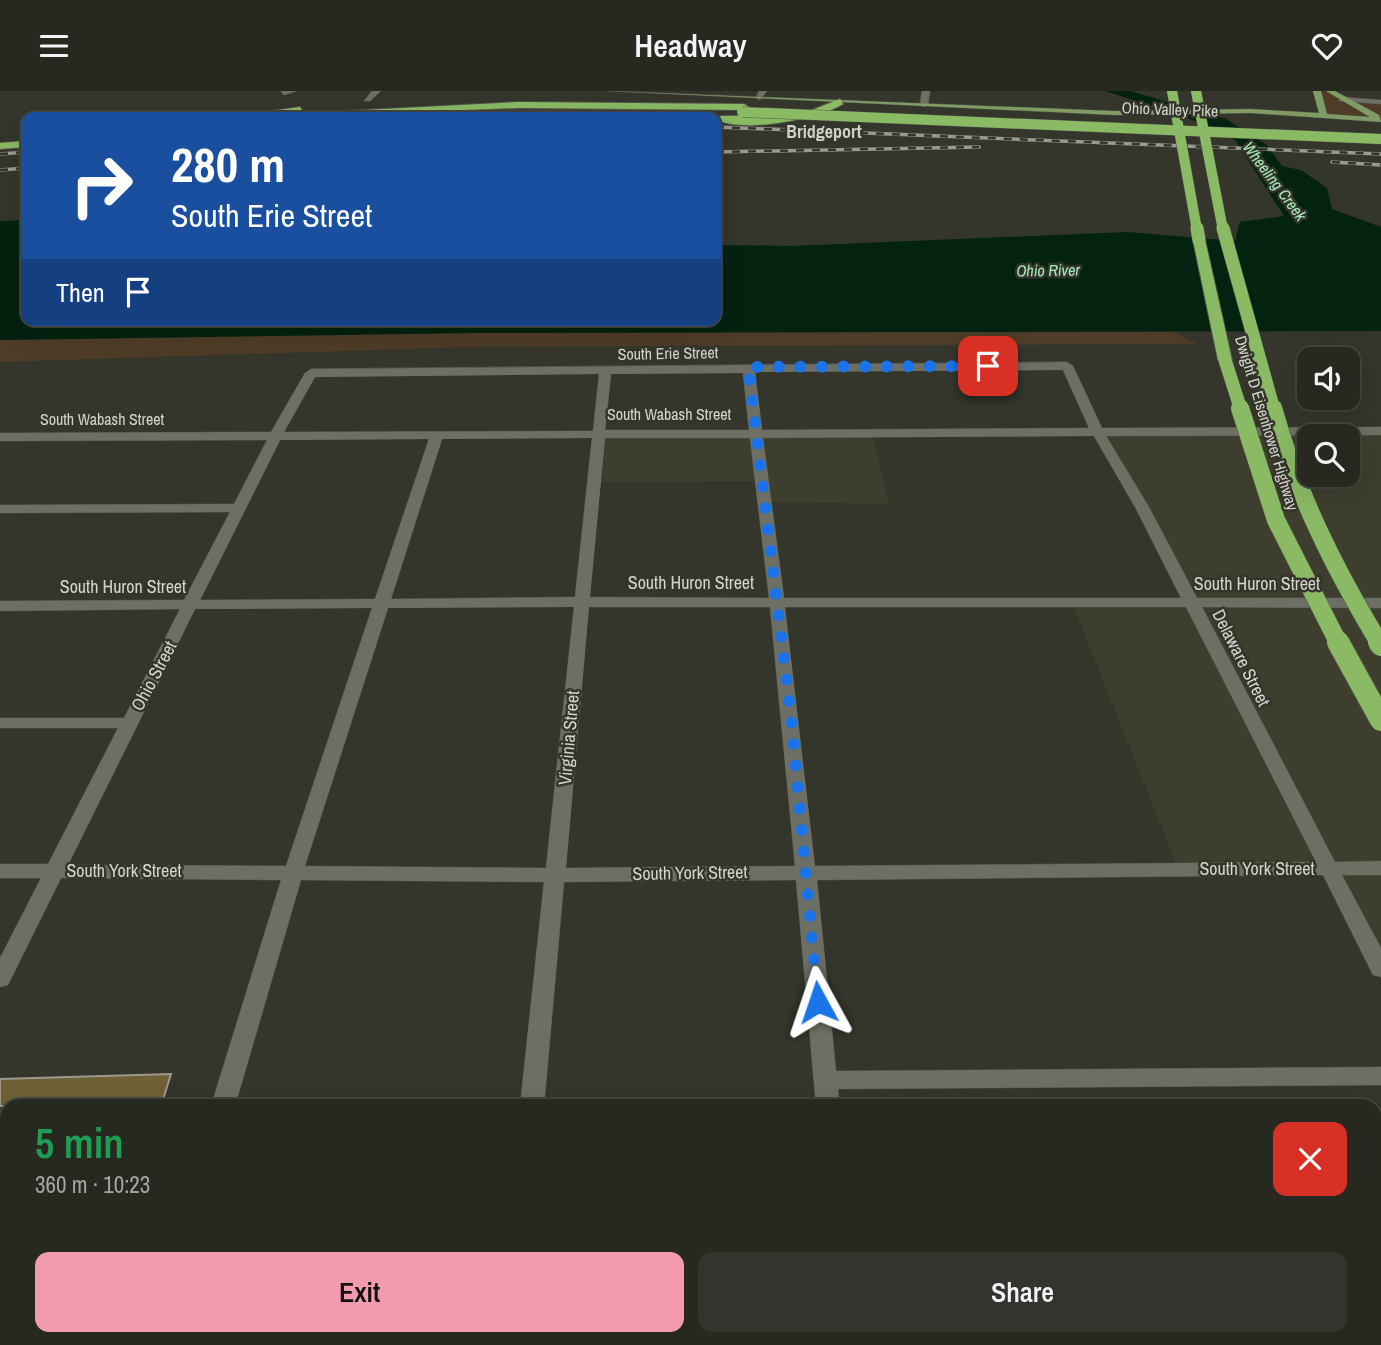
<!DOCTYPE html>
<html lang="en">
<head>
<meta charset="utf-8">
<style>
  :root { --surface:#272820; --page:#33342d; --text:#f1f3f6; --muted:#a4a6a5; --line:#43443e; --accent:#f29aae }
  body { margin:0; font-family:"Archivo Narrow",sans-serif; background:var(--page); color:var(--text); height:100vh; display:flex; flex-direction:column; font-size:26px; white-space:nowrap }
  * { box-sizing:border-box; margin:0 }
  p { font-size:23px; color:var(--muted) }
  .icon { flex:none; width:38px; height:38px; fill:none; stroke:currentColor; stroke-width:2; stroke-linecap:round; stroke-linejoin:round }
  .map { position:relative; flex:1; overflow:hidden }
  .side { position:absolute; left:0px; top:1008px; width:1382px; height:247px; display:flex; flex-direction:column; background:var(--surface); border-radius:21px 21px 0 0; box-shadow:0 7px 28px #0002,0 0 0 2px var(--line) }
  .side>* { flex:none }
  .guide { position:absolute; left:21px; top:21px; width:700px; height:214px; border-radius:14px; box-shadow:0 7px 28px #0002,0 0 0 2px var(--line); background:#1a4fa0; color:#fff; overflow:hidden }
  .tools { position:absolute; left:1297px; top:256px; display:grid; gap:14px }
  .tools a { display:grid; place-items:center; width:63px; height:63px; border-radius:14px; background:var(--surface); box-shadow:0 7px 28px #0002,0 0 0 2px var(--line); font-size:35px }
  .pin { position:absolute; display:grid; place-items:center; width:60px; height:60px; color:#fff; margin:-30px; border-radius:14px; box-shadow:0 4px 10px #0006 }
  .me { position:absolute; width:77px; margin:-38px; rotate:355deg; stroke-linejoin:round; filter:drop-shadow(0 0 5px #0008) }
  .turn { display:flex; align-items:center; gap:24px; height:147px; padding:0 35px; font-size:32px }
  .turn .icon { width:91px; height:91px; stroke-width:2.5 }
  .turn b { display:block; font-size:49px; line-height:60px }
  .then { display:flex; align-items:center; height:66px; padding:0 35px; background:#0003; gap:14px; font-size:26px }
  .round { display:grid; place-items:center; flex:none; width:74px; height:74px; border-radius:14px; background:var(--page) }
  .headline { display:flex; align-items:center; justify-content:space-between; height:119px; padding:0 35px }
  h1 { font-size:42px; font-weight:600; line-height:52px; color:#1e9e55 }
  .action { display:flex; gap:14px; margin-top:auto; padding:14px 35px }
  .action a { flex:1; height:80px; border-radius:14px; background:var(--accent); color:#111; font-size:28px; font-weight:600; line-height:80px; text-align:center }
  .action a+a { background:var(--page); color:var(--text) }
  header { display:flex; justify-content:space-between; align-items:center; height:91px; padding:0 35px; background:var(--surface); font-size:32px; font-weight:600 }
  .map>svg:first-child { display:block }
</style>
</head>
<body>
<header><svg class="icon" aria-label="menu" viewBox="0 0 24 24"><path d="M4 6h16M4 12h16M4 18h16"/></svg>Headway<svg class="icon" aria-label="heart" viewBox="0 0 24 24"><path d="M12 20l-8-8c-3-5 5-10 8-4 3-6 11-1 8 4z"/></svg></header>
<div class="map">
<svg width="1381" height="1254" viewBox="0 0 1381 1254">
  <rect width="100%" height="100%" fill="#34352b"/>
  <!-- built -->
  <g fill="#3d3e2e" fill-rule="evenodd">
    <path d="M872,340L889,413L764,411L762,390L594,391L599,341Z"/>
    <path d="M1097,340H1381V878L1329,778H1178L1072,512H1190ZM1309,345H1348V383H1309Z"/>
  </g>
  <!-- green -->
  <g fill="#4e3c27">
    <path d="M1317,0H1330L1342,8L1381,11V29L1324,25Z"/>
    <path d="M1174,241L1197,253L470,256L0,271V249L471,242Z"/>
  </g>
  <!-- water -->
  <path fill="#032210" d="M1105,0H1130L1226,28L1267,54L1282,75L1301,79L1327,97L1332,118L1381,136V240L471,242L0,249V130L26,129V229H716V154L792,155L1127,141L1235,150L1240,131L1284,125L1235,49L1188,27Z"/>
  <!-- building -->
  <path fill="#6f6036" stroke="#9d998d" stroke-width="2" d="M171,983L161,1015H0V988Z"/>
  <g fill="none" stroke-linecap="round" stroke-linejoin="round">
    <defs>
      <g id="minor">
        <path d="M281,0H297L284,4Z"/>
        <path d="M372,0H381L370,10H364Z"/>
        <path d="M759,0H767L760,9L756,7Z"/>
        <path d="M922,0H930L928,14L924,16L920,14Z"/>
        <path d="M1342,6L1381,9V13L1339,10Z"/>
        <path d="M1067,271L1073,275L1102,337L1381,336V344L1106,345L1149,416L1197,507H1381V517L1202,516L1335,771L1381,770V784H1342L1381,857V886L1373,884L1323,784L817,789L836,980L1381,976V994L838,998L840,1015H816L796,789L564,791L544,1015H520L544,791L301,789L235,1015H211L281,789L61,787L8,894L0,896V867L41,787H0V773H48L118,637H0V627H124L180,518L0,520V510L184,509L230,421L0,422V414L234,413L267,349L0,350V342L271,341L305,282L311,278ZM1063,279L1089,337L762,339L755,281ZM743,282L749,339H605L611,283ZM599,283L593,340L284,341L315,286ZM1094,345L1135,416L1181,507H784L763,347ZM592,347L575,506L391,508L442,348ZM605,347H750L769,507L590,506ZM429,348L375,508L200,509L280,349ZM574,516L546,777L305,775L388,517ZM589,516H770L795,775L566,777ZM785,516H1186L1316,771L815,775ZM372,517L286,775L68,774L195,518Z"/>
        <path d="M139,1248H167L165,1254H137Z"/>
        <path d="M495,1248H523L522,1254H494Z"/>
        <path d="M835,1248H863L864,1254H836Z"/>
      </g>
      <path id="major" d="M609,0L1114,20L1250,18L1319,22L1313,0H1321L1327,23L1370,26L1326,0H1335L1379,24L1381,31L1250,22L1114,24Z"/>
      <g id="highway">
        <path d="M840,8L843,13C819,28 741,43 716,28L721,25L799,24Z"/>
        <path d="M519,11L744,13L749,16L744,19L519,17L281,26L286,23L228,26L300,16L303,21L287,23Z"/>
        <path d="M26,50V56L0,58V52Z"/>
        <path d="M1199,145L1205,149L1232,269L1225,273L1218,269L1193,149Z"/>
      </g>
    </defs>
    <!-- minor casing -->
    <use href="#minor" stroke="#52544b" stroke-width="1"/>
    <!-- major casing -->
    <use href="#major" stroke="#52544b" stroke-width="1"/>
    <!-- highway casing -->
    <use href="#highway" stroke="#52544b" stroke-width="2"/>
    <!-- minor -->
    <use href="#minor" fill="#6e6f64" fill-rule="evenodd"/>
    <!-- major -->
    <use href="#major" fill="#7f9c64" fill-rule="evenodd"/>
    <!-- highway -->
    <use href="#highway" fill="#8aba64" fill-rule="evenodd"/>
    <defs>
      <g id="rail">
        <path d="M716,36L1381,63"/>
        <path d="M716,61L979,56"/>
        <path d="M0,63L26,61"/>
        <path d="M1332,71L1381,74"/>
        <path d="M0,79L26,77"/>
      </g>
    </defs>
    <!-- rail casing -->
    <use href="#rail" stroke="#999a92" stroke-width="3.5"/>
    <!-- rail -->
    <use href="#rail" stroke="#34352b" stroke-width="2.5" stroke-dasharray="8" stroke-linecap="butt"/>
    <defs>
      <g id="highway-bridge-far3">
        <path d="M1172,0L1197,139"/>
        <path d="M1196,0L1223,139"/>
        <path d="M742,21L1381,48"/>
      </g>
      <g id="highway-bridge-far2">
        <path d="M1197,137L1199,149"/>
        <path d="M1223,137L1274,319"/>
        <path d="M1225,269L1241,319"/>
      </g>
      <g id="highway-bridge-far1">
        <path d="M1240,317L1276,429L1339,553"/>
        <path d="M1273,317C1297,403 1334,477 1380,553"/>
      </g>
      <g id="highway-bridge">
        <path d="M1338,551L1381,629"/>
        <path d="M1379,551L1381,554"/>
      </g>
    </defs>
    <!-- highway-bridge-far3 casing -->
    <use href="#highway-bridge-far3" stroke="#52544b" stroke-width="11" stroke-linecap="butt"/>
    <!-- highway-bridge-far2 casing -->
    <use href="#highway-bridge-far2" stroke="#52544b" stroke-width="14" stroke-linecap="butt"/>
    <!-- highway-bridge-far1 casing -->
    <use href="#highway-bridge-far1" stroke="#52544b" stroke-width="19" stroke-linecap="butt"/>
    <!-- highway-bridge casing -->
    <use href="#highway-bridge" stroke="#52544b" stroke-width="24" stroke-linecap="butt"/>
    <!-- highway-bridge-far3 -->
    <use href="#highway-bridge-far3" stroke="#8aba64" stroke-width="10"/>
    <!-- highway-bridge-far2 -->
    <use href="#highway-bridge-far2" stroke="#8aba64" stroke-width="13"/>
    <!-- highway-bridge-far1 -->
    <use href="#highway-bridge-far1" stroke="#8aba64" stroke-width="18"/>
    <!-- highway-bridge -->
    <use href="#highway-bridge" stroke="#8aba64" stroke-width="22"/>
  </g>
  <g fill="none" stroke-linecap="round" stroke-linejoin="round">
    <!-- route -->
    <path stroke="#1a73e8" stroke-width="12" stroke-dasharray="0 21.6" d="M818,911L791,626L748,276L988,275"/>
  </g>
  <g text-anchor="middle" stroke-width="5" stroke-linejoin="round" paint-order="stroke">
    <!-- far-street labels -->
    <g font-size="16" fill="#d4d5ce" stroke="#34352b">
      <text transform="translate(1170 18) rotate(2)" y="6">Ohio Valley Pike</text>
      <text transform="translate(668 262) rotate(-1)" y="6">South Erie Street</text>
      <text x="669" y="329">South Wabash Street</text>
      <text x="102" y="334">South Wabash Street</text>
      <text transform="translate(1267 332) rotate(73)" y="6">Dwight D Eisenhower Highway</text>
    </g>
    <!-- far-water labels -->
    <g font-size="16" font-style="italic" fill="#a9ecbd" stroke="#34352b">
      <text transform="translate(1275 90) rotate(53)" y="6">Wheeling Creek</text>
      <text transform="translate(1048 179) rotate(-1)" y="6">Ohio River</text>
    </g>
    <!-- far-quarter labels -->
    <g font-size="18" font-weight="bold" fill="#cfd1c4" stroke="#34352b">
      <text x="824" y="47">Bridgeport</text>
    </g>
    <!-- street labels -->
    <g font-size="18" fill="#d4d5ce" stroke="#34352b">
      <text x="691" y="498">South Huron Street</text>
      <text x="1257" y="499">South Huron Street</text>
      <text x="123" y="502">South Huron Street</text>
      <text transform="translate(1241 567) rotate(63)" y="6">Delaware Street</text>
      <text transform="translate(154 585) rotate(-62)" y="6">Ohio Street</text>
      <text transform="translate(569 647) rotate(-85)" y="6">Virginia Street</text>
      <text x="1257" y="784">South York Street</text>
      <text x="124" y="786">South York Street</text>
      <text transform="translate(690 782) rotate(-1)" y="6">South York Street</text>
    </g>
  </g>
</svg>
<div class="tools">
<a><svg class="icon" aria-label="sound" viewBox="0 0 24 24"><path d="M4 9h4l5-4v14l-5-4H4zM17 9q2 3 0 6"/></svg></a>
<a><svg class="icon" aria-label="search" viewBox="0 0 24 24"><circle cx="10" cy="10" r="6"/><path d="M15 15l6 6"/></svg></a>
</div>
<div class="pin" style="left:988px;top:275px;background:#d93025"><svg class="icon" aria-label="arrive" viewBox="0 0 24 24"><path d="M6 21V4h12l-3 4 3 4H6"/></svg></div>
<svg class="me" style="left:818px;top:911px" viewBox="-20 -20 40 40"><path d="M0-17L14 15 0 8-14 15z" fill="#1a73e8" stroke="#fff" stroke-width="4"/></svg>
<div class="guide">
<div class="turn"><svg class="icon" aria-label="right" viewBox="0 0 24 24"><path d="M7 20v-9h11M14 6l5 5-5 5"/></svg><div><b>280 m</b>South Erie Street</div></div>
<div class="then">Then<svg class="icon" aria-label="arrive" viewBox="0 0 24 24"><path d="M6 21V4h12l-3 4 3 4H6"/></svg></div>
</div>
<section class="side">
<div class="headline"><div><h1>5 min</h1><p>360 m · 10:23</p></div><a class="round" style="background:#d93025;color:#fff"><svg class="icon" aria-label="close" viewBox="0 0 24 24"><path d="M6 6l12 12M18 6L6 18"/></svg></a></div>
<div class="action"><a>Exit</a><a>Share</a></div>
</section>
</div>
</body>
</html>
